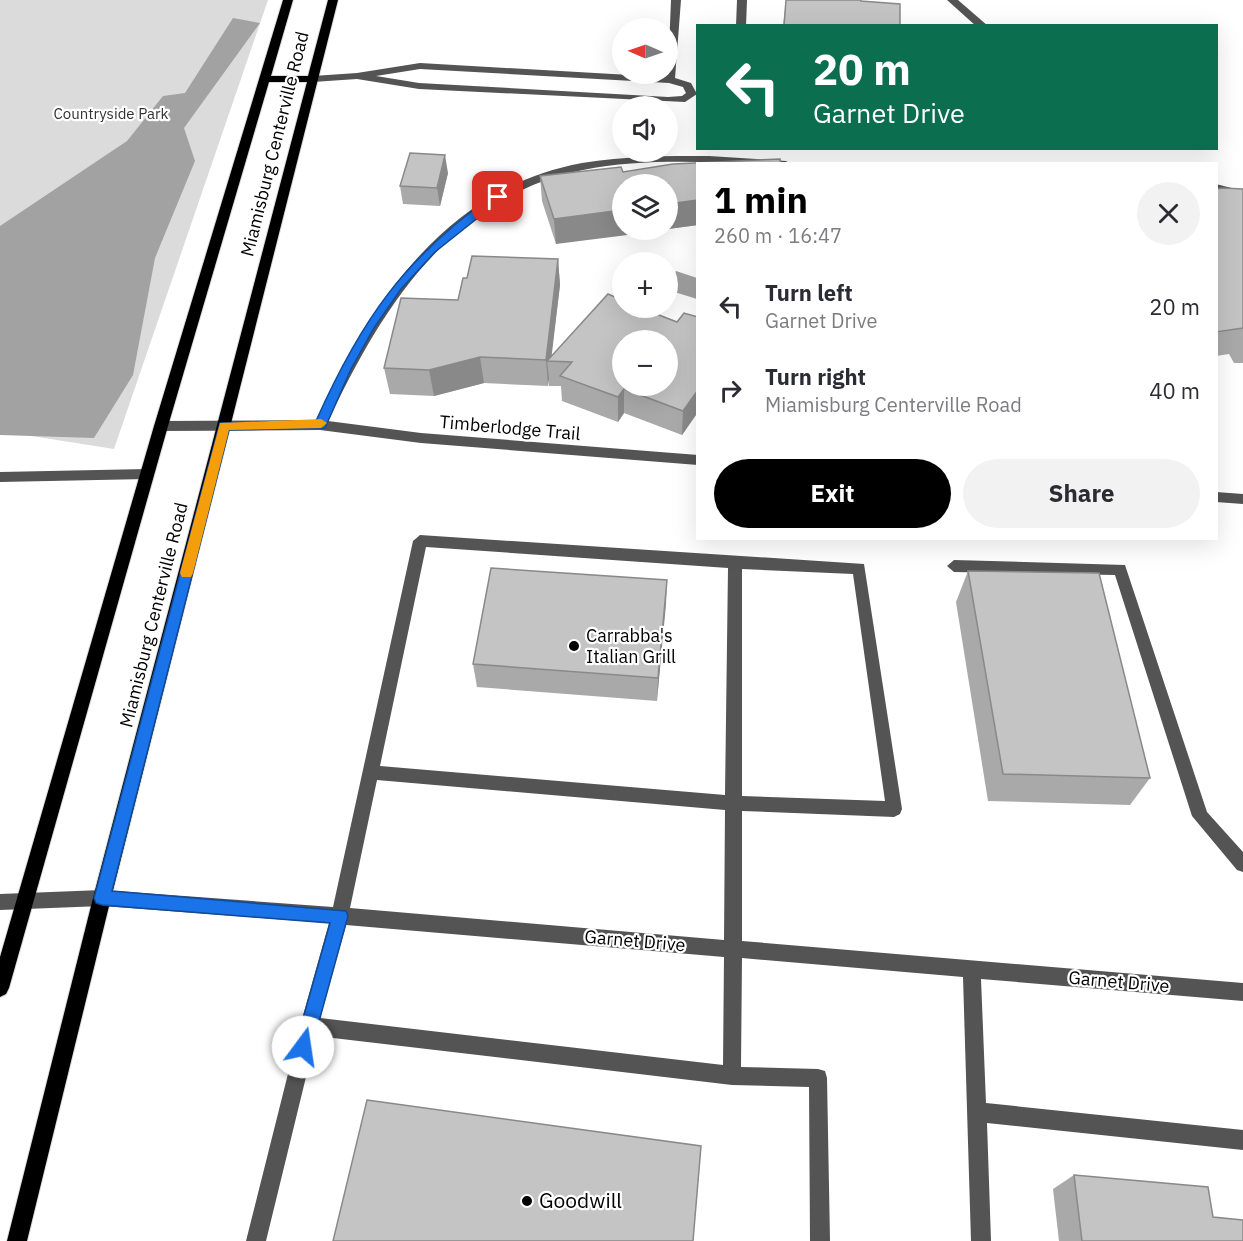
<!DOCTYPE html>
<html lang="en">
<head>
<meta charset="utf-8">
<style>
  :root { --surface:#fff; --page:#f2f2f3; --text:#2b2b33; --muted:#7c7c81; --accent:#000 }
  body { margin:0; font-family:"IBM Plex Sans",sans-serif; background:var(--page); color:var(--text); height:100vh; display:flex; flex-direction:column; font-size:22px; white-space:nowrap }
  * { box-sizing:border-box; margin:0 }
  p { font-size:20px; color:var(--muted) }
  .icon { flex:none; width:33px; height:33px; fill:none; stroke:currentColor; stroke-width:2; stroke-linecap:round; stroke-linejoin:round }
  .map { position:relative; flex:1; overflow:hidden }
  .panel { position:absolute; left:696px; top:162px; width:522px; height:378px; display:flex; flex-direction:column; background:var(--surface); border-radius:0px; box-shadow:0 6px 24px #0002 }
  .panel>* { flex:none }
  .banner { position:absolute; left:696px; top:24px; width:522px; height:126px; border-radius:0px; box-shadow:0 6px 24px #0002; background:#0b6e4f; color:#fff; overflow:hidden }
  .needle { width:39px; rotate:272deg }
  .controls { position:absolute; left:612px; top:18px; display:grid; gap:12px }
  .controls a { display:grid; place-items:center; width:66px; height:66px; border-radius:50%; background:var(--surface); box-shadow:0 6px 24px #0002; font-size:30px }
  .pin { position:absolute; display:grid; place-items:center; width:51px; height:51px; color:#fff; margin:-26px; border-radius:12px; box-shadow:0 3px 9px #0006 }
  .me { position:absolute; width:66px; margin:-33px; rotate:14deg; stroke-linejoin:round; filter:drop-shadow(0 0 4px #0008) }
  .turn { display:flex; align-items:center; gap:21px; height:126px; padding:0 18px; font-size:27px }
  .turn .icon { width:78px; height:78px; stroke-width:2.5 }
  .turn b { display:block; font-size:42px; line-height:51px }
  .round { display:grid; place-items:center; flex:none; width:63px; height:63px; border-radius:32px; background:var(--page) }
  .overview { display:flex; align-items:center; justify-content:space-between; height:102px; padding:0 18px }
  h1 { font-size:36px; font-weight:800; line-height:45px; color:var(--accent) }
  .primary-button { display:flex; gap:12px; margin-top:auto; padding:12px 18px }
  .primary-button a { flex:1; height:69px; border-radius:36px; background:var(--accent); color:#fff; font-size:24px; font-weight:800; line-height:69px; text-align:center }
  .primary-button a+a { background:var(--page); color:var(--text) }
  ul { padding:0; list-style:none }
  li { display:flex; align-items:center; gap:18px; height:84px; padding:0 18px }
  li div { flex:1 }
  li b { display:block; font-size:22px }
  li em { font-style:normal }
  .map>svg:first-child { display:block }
</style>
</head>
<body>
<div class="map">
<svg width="1243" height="1241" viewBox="0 0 1243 1241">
  <rect width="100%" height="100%" fill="#fff"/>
  <!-- green -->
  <path fill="#dbdbdb" d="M0,0H268L114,449L0,431Z"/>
  <!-- water -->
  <g fill="#a2a2a2">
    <path d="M233,18L260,23L184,128L195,161L155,258L133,375L94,438L0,435V226L127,141L163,96L185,93Z"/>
    <path d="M676,271L697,278V299L668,290V283Z"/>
  </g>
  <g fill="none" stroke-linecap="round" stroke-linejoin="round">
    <defs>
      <path id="major" d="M283,0H293L271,76H308L328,0H338L111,898L27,1241H7L93,898L307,82H269L168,426L9,988L6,994L0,997V957L154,426Z"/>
    </defs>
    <!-- major casing -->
    <use href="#major" stroke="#dbdbdb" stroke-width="2"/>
    <!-- minor -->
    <g fill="#545454" fill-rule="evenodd">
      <path d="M671,0H681L675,78L691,83L697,94L685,102L419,89L357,79L313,82L308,79L313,76L357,73L420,63L665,77L668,74ZM420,69L669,83L683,87L686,93L682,96L668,97L419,83L376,76Z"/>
      <path d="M737,0H747L746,26H736Z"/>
      <path d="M947,0H958L988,26H976Z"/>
      <path d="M709,156L786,161L791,164C723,164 650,156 583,170C450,197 382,308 328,421L421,433L698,455V465L421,443L320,430L161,431L154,426L161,421L316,420C372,302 444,189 582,163C624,156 667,156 709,156Z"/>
      <path d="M1216,184L1243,191V199L1216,191Z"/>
      <path d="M147,469L154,474L147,479L0,482V472Z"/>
      <path d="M1216,492L1243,494V504L1216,502Z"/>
      <path d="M420,535L864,564L902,809L900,814L894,817L742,811V941L1243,983V1001L981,979L986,1103L1243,1130V1150L987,1123L991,1241H971L963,977L742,958L741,1067L818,1069L825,1071L827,1078L830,1241H810L809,1087L732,1085L316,1036L266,1241H246L300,1026L329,923L102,906L0,910V894L102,890L333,907L413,541ZM426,547L728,568L725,795L380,766ZM742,569L853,574L885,801L742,796ZM377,780L725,810L724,940L350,908ZM346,925L724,957L723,1065L320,1018Z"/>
      <path d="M954,560L1125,565L1207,812L1243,852V872L1237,870L1192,816L1115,575L954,572L947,566Z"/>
    </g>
    <!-- major -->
    <use href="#major" fill="#000" fill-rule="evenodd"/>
  </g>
  <!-- wall -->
  <g fill="#a9a9a9">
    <path d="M786,0L861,1L900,26H783Z"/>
    <path d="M698,164V225L668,229V184L556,244L542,201L540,176L623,172Z"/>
    <path d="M448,173L440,206L403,204L400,186Z"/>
    <path d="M1216,189H1243V363H1234L1229,354L1216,356Z"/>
    <path d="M558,259L560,285L551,357L698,317V412L682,435L624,413L618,422L562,401L561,386H549V378L548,386L484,383L434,396L390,394L384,368L458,300L467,278Z"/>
    <path d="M968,571L1150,778L1130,805L988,801L956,602Z"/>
    <path d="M667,580L657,701L477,687L473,664Z"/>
    <path d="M1074,1175L1213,1217L1243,1241H1059L1053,1189Z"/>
  </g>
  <!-- shaded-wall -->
  <g fill="#898989">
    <path d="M445,155L448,173L440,206L437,188Z"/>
    <path d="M698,200V225L668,229V204Z"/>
    <path d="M622,210V230H667L556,244L554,219Z"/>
    <path d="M558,259L560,285L551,361H547L549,378L548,386L546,360Z"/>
    <path d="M480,357L484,383L434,396L429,370Z"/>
    <path d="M624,389V413L618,422V397Z"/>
    <path d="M698,390V412L682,435L683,411Z"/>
    <path d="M667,580L666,604L657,701L658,678Z"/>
  </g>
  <!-- building -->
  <g fill="#c4c4c4" stroke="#898989" stroke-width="1.5" fill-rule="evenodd">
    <path d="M786,0H861V1L900,4V26H784Z"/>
    <path d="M410,153L445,155L437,188L400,186Z"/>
    <path d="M780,159L781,164H698V200L668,204V184H622V210L554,219L540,176L621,167L623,172L673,164Z"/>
    <path d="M1223,188L1243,189V328L1216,332V189Z"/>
    <path d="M472,256L558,259L546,360L480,357L429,370L384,368L401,298L458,300L463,278H467Z"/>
    <path d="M608,294L622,300V308H641L677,322L684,313L698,317V390L683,411L624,389L618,397L560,376L572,362L547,361ZM622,340H668V386H622Z"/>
    <path d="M491,568L667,580L658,678L473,664Z"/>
    <path d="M968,571L1099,573L1150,778L1003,774Z"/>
    <path d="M367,1100L701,1146L693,1241H333Z"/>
    <path d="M1074,1175L1208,1187L1213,1217L1243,1220V1241H1082Z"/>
  </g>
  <!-- route -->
  <path fill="#1a73e8" stroke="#114b97" stroke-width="1.5" d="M495,194L504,197L435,252L401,289L374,328L351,369L325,428L229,430L112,891L346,911L348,916L312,1047L309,1053L303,1056L297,1053L295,1047L330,923L102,905L96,903L94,898L220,423L316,421C361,320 404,258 495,194Z"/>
  <!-- slow -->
  <path fill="#f59e0b" d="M321,419L327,423L321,428L229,430L193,573L191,577H182L180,573L220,423Z"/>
  <!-- markers -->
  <g fill="#000" stroke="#fff" stroke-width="2">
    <circle cx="574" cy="646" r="6"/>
    <circle cx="527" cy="1201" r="6"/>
  </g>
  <g text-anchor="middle" stroke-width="4.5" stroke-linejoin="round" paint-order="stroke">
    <!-- far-park labels -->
    <g font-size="15" fill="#323232" stroke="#fff">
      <text x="111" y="119">Countryside Park</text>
    </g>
    <!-- street labels -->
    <g font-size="18" fill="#000" stroke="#fff">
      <text transform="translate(275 144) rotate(-76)" y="6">Miamisburg Centerville Road</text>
      <text transform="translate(510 428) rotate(5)" y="6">Timberlodge Trail</text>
      <text transform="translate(154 615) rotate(-76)" y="6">Miamisburg Centerville Road</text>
      <text transform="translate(635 941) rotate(5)" y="6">Garnet Drive</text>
      <text transform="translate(1119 982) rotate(5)" y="6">Garnet Drive</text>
    </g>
    <!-- poi labels -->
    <g font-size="18" fill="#000" stroke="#fff" text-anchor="start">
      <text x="586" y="642">Carrabba's<tspan x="586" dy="21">Italian Grill</tspan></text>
    </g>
    <!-- near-poi labels -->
    <g font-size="21" fill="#000" stroke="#fff" text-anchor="start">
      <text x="539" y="1208">Goodwill</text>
    </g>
  </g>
</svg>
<div class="controls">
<a><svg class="needle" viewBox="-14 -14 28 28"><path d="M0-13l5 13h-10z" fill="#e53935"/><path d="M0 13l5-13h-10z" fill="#7c7c81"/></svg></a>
<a><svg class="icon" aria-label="sound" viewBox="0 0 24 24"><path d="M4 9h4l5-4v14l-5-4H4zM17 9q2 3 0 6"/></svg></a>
<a><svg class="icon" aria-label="layers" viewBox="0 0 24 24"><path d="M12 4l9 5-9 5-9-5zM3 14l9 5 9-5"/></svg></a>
<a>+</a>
<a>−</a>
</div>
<div class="pin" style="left:498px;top:197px;background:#d93025"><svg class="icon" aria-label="arrive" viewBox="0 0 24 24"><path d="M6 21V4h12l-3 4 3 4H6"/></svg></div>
<svg class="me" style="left:303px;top:1047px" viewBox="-20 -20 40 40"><circle r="19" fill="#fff"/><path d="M0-13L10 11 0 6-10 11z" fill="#1a73e8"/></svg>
<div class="banner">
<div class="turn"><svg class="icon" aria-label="left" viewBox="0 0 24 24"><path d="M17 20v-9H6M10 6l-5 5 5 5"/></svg><div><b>20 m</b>Garnet Drive</div></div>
</div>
<section class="panel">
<div class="overview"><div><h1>1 min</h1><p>260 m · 16:47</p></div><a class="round"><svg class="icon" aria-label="close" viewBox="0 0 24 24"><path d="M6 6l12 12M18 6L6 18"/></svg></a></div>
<ul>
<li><svg class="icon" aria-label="left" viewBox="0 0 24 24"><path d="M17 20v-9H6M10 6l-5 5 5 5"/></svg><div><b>Turn left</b><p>Garnet Drive</p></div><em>20 m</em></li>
<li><svg class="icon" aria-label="right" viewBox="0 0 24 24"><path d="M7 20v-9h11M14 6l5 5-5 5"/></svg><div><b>Turn right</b><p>Miamisburg Centerville Road</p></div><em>40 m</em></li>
</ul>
<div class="primary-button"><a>Exit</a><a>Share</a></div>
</section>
</div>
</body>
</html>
